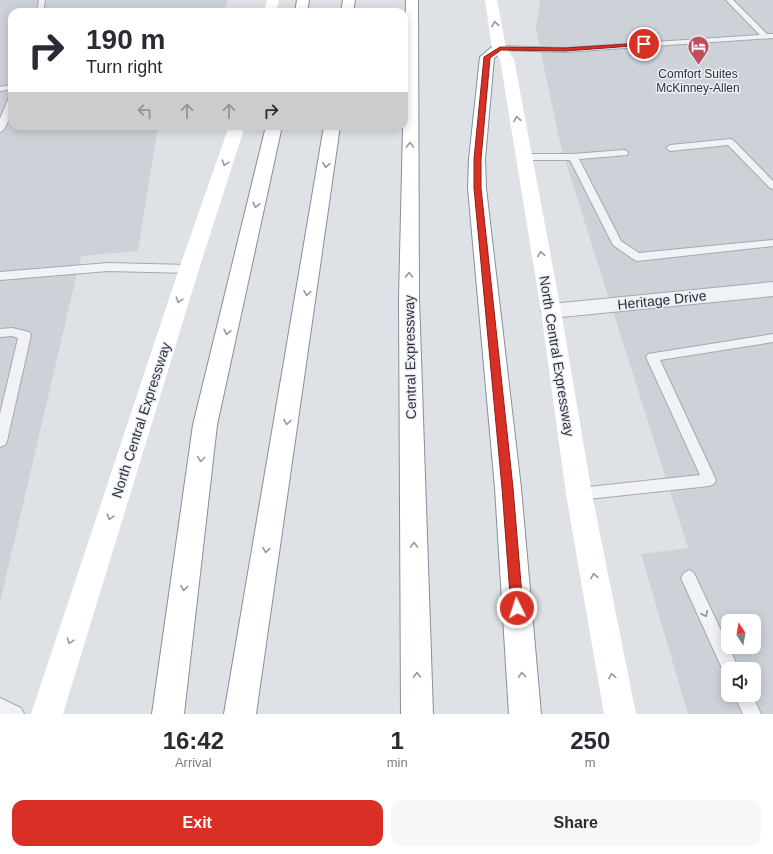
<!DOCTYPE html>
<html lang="en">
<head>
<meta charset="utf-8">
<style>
  :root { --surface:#fff; --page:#f7f7f7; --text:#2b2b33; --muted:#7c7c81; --accent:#d93025 }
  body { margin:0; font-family:Helvetica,sans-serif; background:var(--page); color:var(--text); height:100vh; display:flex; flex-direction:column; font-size:15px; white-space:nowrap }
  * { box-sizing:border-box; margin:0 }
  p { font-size:13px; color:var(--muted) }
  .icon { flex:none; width:22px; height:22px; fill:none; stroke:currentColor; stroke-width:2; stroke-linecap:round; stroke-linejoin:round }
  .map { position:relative; height:714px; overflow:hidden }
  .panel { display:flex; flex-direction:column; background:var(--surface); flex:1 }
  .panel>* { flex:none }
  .banner { position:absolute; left:8px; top:8px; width:400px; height:122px; border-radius:12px; box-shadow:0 2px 10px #0003; background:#fff; color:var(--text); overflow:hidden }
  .needle { width:26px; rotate:349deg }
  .controls { position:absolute; left:721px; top:614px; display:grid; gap:8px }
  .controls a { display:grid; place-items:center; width:40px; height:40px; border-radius:8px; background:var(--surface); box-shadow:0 2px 10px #0003; font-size:20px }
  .pin { position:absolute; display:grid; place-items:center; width:34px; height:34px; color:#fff; margin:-17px; border:2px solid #fff; border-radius:50%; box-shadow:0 1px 4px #0007 }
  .me { position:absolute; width:44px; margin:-22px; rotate:356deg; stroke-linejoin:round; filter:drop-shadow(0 0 3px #0008) }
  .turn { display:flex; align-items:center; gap:14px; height:84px; padding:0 12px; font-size:18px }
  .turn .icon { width:52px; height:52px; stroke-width:2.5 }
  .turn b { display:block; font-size:28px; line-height:34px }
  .lanes { display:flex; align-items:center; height:38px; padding:0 12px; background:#0003; justify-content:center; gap:20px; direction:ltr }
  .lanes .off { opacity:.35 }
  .eta { display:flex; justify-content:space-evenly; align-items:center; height:68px; text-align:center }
  .eta b { font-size:24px; font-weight:800; line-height:28px }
  .cta { display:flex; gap:8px; margin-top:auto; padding:8px 12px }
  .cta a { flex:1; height:46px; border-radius:12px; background:var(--accent); color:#fff; font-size:16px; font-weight:800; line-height:46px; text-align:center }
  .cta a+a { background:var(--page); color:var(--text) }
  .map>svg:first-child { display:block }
</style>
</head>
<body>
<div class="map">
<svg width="773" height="714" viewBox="0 0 773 714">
  <rect width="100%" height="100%" fill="#dee2e6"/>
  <!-- built -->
  <g fill="#cdd1d8" fill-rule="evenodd">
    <path d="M0,0H228L223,12H12V126H158L138,251L81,256L0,602Z"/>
    <path d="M540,0H773V714H688L641,554L688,548L561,147L536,29ZM728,621H754V647H728ZM728,669H754V695H728Z"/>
  </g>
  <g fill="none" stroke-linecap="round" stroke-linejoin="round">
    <defs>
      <g id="lane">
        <path d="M39,0H45L43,12H37Z"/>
        <path d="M726,0H733L767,34H773V38L565,52L499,50L495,48L499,46L565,48L760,35Z"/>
        <path d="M12,85V89L0,91V87Z"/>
        <path d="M9,97H12C12,105 9,129 0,132V119Z"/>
        <path d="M730,139L733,140L773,181V189L770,188L728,145L670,151L666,148L670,145Z"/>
        <path d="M624,150L627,151L628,153L627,155L579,159L621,241L639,253L773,240V246L637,261L633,259L613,245L570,160H524L520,157L524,154H573Z"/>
        <path d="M108,263L189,265L193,266L194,269L193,272L189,273L108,271L0,280V272Z"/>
        <path d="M12,328L29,332L31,335L7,441L5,445L0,447V414L18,338L12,336L0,337V329Z"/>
        <path d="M773,334V342L660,360L716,480L714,484L709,486L579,500L574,498L572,494L574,490L579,488L700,475L646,357L648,354Z"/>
        <path d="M689,570L694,573L739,669H728V676L725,675L681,578L684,573Z"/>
        <path d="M734,695H752L761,714H743Z"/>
        <path d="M0,698L21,708L24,714H0Z"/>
      </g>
      <path id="street" d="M773,282V296L551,318L544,316L541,311L544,306L551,304Z"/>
      <g id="highway">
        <path d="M297,0H309L307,12H295Z"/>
        <path d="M343,0H355L353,12H341Z"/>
        <path d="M406,0H418L419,298L433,714H401L399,298Z"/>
        <path d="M499,44L504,45L506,48L494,58L485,159L486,188L521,488L541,714H509L495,488L468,188L469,159L480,57L494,45Z"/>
        <path d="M266,126H282L217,425L184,714H152L193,425Z"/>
        <path d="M324,126H340L256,714H224Z"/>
      </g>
    </defs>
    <!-- lane casing -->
    <use href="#lane" stroke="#a4a9b0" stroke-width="2"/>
    <!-- street casing -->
    <use href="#street" stroke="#a4a9b0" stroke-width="2"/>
    <!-- highway casing -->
    <use href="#highway" stroke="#878f9c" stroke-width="2"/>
    <!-- lane -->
    <use href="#lane" fill="#f1f2f5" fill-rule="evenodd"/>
    <!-- street -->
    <use href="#street" fill="#f1f2f5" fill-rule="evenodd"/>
    <!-- secondary -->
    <g fill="#fff" fill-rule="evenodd">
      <path d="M267,0H279L276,12H264Z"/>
      <path d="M485,0H497L506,48L514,59L561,311L592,494L636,714H604L566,494L541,311L500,59L492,48Z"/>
      <path d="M229,126H245L199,269L63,714H31L179,269Z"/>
    </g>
    <!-- highway -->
    <use href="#highway" fill="#fff" fill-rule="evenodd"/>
  </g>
  <!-- one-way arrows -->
  <defs><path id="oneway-chevron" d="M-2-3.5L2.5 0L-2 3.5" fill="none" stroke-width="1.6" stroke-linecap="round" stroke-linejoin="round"/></defs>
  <g stroke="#94989e">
    <use href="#oneway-chevron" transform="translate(495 24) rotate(-100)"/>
    <use href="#oneway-chevron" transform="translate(517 119) rotate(-100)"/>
    <use href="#oneway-chevron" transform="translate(410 145) rotate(-90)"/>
    <use href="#oneway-chevron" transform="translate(225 163) rotate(108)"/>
    <use href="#oneway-chevron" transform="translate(326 165) rotate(99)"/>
    <use href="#oneway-chevron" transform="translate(256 205) rotate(103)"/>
    <use href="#oneway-chevron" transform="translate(541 254) rotate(-100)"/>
    <use href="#oneway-chevron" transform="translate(409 275) rotate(-90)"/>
    <use href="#oneway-chevron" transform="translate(307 293) rotate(99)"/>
    <use href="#oneway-chevron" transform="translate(179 300) rotate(108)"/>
    <use href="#oneway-chevron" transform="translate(227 332) rotate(103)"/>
    <use href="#oneway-chevron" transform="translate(287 422) rotate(99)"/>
    <use href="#oneway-chevron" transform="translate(201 459) rotate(97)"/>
    <use href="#oneway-chevron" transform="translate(110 517) rotate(108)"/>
    <use href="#oneway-chevron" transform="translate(414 545) rotate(-91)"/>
    <use href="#oneway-chevron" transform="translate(266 550) rotate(99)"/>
    <use href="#oneway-chevron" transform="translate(594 576) rotate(-100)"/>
    <use href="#oneway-chevron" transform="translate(184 588) rotate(97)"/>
    <use href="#oneway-chevron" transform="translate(70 641) rotate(108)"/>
    <use href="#oneway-chevron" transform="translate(417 675) rotate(-91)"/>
    <use href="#oneway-chevron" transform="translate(522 675) rotate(-94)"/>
    <use href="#oneway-chevron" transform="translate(612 676) rotate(-101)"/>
  </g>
  <use stroke="#8d9198" href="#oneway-chevron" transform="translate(705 614) rotate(65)"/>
  <!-- route -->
  <path fill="#d93025" stroke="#8d1f18" d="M644,43H646V45L565,51L501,50L490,58L481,159V188L513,488L523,608L521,613L517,614L512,613L511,608L502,488L474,188V159L484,57L500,47L565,48Z"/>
  <!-- icons -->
  <defs>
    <symbol id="hotel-pin" viewBox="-11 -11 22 30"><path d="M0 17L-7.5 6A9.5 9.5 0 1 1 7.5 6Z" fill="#c14e60" stroke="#eef0f4"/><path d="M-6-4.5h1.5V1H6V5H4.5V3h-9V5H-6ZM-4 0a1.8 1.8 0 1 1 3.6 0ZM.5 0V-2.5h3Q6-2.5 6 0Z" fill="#fff"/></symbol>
  </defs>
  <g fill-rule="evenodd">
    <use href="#hotel-pin" x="686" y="34" width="25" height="34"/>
  </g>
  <g text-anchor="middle" stroke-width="3" stroke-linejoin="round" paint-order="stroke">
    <!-- far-poi labels -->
    <g font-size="12" fill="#29303c" stroke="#eef0f4">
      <text x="698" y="78">Comfort Suites<tspan x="698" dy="14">McKinney-Allen</tspan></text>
    </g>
    <!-- street labels -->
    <g font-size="14" fill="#29303c" stroke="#eef0f4">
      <text transform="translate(662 300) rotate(-6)" y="5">Heritage Drive</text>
      <text transform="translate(557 356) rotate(81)" y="5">North Central Expressway</text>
      <text transform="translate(410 357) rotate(-91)" y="5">Central Expressway</text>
      <text transform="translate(141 420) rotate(-72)" y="5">North Central Expressway</text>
    </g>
  </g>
</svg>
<div class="controls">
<a><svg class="needle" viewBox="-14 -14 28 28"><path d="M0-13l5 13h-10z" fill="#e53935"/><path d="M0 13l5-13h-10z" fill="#7c7c81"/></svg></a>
<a><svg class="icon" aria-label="sound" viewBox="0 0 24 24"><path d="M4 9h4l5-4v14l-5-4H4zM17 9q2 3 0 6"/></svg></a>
</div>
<div class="pin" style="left:644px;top:44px;background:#d93025"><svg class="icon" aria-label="arrive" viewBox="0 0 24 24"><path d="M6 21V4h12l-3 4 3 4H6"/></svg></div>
<svg class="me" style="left:517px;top:608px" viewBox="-20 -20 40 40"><circle r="17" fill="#d93025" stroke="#fff" stroke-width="3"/><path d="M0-11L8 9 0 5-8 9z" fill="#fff"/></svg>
<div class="banner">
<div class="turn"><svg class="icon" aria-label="right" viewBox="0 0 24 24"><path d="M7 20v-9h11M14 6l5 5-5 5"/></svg><div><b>190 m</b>Turn right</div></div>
<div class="lanes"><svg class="icon off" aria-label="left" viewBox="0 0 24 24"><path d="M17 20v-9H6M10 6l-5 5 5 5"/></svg><svg class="icon off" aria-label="ahead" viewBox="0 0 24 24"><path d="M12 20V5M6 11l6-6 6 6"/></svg><svg class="icon off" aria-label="ahead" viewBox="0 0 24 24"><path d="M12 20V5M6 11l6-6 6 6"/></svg><svg class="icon" aria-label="right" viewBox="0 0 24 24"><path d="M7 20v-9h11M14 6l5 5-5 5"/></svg></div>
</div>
</div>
<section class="panel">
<div class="eta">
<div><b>16:42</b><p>Arrival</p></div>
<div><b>1</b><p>min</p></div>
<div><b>250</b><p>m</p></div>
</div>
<div class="cta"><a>Exit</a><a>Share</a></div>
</section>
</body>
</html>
